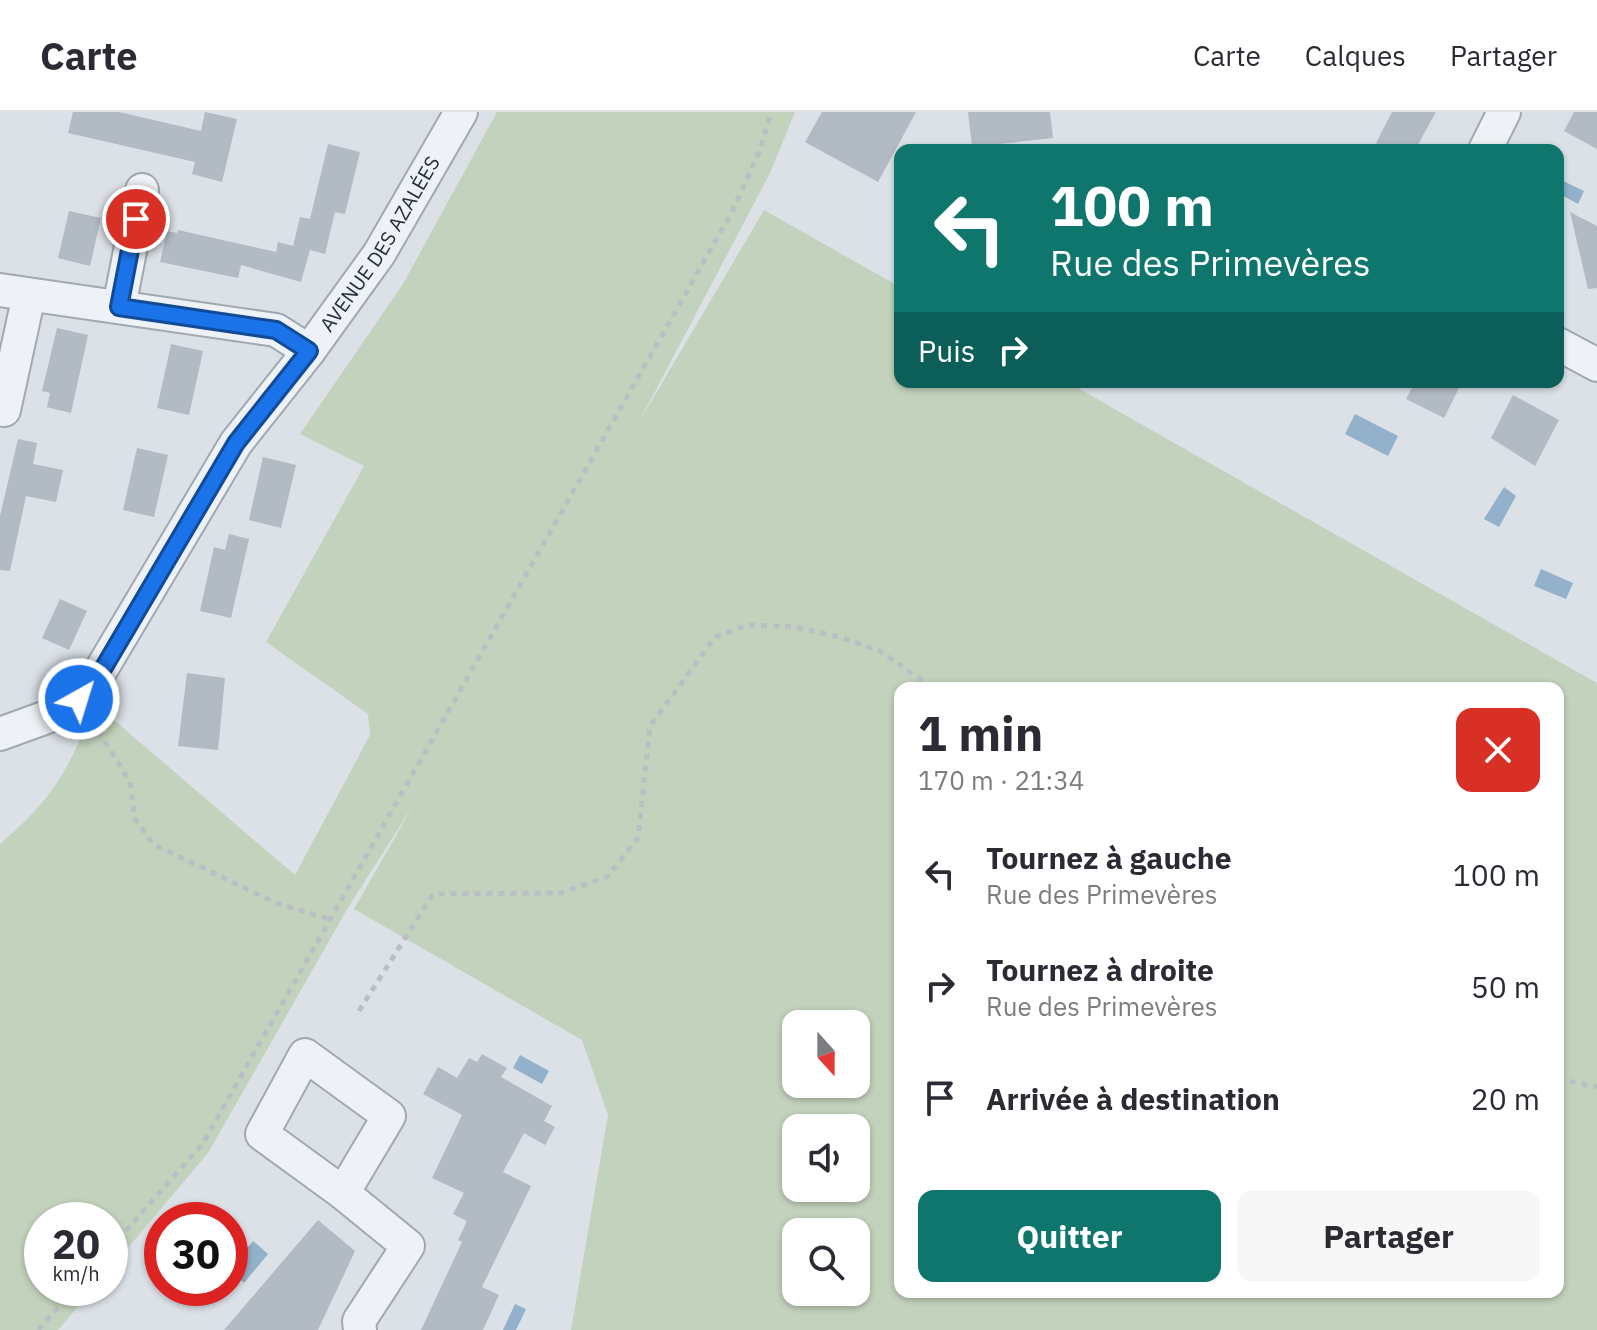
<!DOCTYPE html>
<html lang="fr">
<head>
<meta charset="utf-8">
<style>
  :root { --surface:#fff; --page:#f7f7f7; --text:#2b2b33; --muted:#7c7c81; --line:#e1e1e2; --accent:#0f766e }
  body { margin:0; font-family:"IBM Plex Sans",sans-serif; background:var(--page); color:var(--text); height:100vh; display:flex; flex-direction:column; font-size:30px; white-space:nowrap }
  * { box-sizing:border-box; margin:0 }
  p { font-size:26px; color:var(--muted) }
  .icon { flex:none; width:44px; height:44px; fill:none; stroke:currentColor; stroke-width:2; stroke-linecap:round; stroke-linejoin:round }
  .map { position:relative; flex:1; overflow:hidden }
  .panel { position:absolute; left:894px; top:570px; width:670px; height:616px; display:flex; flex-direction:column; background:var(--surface); border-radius:16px; box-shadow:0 2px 6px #0004 }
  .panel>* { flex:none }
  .banner { position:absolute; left:894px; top:32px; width:670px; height:244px; border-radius:16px; box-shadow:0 2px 6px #0004; background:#0f766e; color:#fff; overflow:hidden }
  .needle { width:52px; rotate:159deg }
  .fabs { position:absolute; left:782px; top:898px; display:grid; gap:16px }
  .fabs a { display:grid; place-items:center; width:88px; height:88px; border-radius:16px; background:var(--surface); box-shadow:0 2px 6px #0004; font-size:40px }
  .speed { position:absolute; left:24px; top:1090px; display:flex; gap:16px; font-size:40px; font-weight:700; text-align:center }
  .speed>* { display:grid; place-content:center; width:104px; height:104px; border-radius:50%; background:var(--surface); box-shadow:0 2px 6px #0004; line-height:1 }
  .speed small { font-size:20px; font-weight:400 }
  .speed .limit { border:12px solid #d22; background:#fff; color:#111 }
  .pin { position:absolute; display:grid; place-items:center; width:68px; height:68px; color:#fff; margin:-34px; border:4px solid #fff; border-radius:50%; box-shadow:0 2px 8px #0007 }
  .me { position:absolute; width:88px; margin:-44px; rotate:39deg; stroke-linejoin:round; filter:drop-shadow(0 0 6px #0008) }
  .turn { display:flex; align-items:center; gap:28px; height:168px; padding:0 24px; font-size:36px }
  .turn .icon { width:104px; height:104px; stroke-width:2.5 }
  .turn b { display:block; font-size:56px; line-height:68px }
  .then { display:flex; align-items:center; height:76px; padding:0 24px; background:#0003; gap:16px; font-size:30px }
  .round { display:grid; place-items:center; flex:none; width:84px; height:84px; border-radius:16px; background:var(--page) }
  .summary { display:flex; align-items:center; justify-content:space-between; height:136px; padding:0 24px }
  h1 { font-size:48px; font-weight:700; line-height:60px }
  .button { display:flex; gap:16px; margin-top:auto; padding:16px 24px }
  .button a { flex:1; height:92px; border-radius:16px; background:var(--accent); color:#fff; font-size:32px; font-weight:700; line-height:92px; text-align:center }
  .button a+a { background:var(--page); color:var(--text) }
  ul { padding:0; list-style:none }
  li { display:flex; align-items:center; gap:24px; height:112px; padding:0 24px }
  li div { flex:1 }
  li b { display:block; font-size:30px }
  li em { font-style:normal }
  header { display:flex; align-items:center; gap:48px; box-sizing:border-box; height:112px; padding:0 40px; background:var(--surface); border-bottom:2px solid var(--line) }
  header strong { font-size:38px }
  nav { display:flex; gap:44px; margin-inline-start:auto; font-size:28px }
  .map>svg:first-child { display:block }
</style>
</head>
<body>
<header>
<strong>Carte</strong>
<nav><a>Carte</a><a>Calques</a><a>Partager</a></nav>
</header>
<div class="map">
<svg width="1597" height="1218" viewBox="0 0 1597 1218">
  <rect width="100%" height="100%" fill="#dbe1e7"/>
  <!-- green -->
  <path fill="#c3d2bc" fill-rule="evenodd" d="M497,0H795L770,61L639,310L764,98L900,175V270H1067L1597,571V1218H571L608,1003L582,928L354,797L414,692L349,794L208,1041L110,1157V1108H42V1176H94L58,1218H0V732C53,687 71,655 94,591L295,763L370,623L368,602L266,530L364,354L300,322L403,172ZM900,576H1558V1180H900ZM796,912H856V972H796ZM796,1016H856V1076H796ZM796,1120H856V1180H796Z"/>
  <!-- water -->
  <g fill="#93b1ca">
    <path d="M1559,67L1584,79L1578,92L1558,81Z"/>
    <path d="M1355,302L1398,324L1388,344L1345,322Z"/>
    <path d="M1504,375L1516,384L1499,415L1484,407Z"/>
    <path d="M1541,457L1573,471L1566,487L1534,474Z"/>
    <path d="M520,943L549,959L542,972L513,956Z"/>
    <path d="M253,1129L268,1142L244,1171L230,1156Z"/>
    <path d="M515,1192L526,1197L516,1218H503Z"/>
  </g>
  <!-- building -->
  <g fill="#b2bac4">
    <path d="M73,0H119L201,19L205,0L237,7L222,70L192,62L195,50L68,21Z"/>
    <path d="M822,0H916L878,70L805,30Z"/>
    <path d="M968,0H1050L1053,26L972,35Z"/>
    <path d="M1392,0H1436L1415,38H1390L1376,31Z"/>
    <path d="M1574,0H1597V37L1564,19Z"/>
    <path d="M328,32L360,40L345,102L335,100L325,142L310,138L301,170L241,153L238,166L160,150L167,119L177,121L178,118L276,140L278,130L293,134L300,105L310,107Z"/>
    <path d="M69,99L101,106L90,154L58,146Z"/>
    <path d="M1570,100L1597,114V176L1588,177Z"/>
    <path d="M57,216L88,223L71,301L47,295L50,281L42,279Z"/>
    <path d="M171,232L203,239L189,303L157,296Z"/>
    <path d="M1415,270H1462L1444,306L1406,287Z"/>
    <path d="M1513,283L1559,308L1535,354L1491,326Z"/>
    <path d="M18,327L37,331L33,352L63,358L56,390L26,384L10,459L0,458V404Z"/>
    <path d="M137,336L168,343L154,405L123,398Z"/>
    <path d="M263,345L296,353L281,416L249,408Z"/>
    <path d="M229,422L249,427L231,506L200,499L214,435L225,438Z"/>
    <path d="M60,487L87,499L69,538L42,526Z"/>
    <path d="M187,561L225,566L218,638L178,634Z"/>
    <path d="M482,942L507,956L501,965L552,994L544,1009L555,1015L545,1033L524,1021L503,1060L531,1074L482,1175L499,1183L483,1218H421L462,1130L458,1128L467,1109L453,1102L464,1081L432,1066L462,1003L423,982L438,955L457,966L469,946L477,950Z"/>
    <path d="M318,1108L355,1139L318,1218H224Z"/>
  </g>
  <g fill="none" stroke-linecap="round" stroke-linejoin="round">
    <defs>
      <g id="minor">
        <path d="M1485,38L1504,0"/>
        <path d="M0,178L276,218L309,239"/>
        <path d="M119,195L142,78"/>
        <path d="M1558,232L1597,253"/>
        <path d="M4,298L29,183"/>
        <path id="s1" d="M0,622L66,598L92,573L236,331L309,239L379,142L461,0"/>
        <path d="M305,943L389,1004L343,1081L262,1022Z"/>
        <path d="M343,1081L408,1134L359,1209L360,1218"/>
      </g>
    </defs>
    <!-- minor casing -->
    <use href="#minor" stroke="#a0a8b1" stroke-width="36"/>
    <!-- path -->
    <g stroke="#b9bfc5" stroke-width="5" stroke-dasharray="6 6" stroke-linecap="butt">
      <path d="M92,609L130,670L135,707L153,732L276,791L332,808"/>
      <path d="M359,899L433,782L560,781L607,765L638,726L650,614L715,525L748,513L794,515L840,525L880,539L933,576"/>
      <path d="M1558,967L1597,975"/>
      <path d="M110,1137L203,1031L732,100L760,38L771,0"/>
      <path d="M38,1218L75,1176"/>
    </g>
    <!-- minor -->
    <use href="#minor" stroke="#eef1f5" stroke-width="32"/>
  </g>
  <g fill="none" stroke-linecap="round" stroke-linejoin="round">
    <defs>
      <path id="route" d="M79,587L104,555L236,331L309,239L276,218L119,195L136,107"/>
    </defs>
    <!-- route casing -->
    <use href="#route" stroke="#114b97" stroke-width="20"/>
    <!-- route -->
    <use href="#route" stroke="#1a73e8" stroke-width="14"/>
  </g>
  <g text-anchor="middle" stroke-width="8" stroke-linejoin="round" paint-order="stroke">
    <!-- street labels -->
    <g font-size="20" fill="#242f3e" stroke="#ebf0f5">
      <text dy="7" stroke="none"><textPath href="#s1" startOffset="634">AVENUE DES AZALÉES</textPath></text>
    </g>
  </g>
</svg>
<div class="fabs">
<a><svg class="needle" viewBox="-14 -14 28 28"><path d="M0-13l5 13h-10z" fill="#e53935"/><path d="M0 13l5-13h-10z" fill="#7c7c81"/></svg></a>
<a><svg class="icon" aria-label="sound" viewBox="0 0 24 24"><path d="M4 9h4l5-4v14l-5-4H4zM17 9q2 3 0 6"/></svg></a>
<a><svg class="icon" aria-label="search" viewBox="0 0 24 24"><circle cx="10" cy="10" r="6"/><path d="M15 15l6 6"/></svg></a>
</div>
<div class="speed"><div>20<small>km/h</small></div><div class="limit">30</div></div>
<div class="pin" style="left:136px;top:107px;background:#d93025"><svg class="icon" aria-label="arrive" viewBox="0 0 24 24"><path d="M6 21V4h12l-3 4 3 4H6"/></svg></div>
<svg class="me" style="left:79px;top:587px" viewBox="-20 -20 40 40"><circle r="17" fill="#1a73e8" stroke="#fff" stroke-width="3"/><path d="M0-11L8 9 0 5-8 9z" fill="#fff"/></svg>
<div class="banner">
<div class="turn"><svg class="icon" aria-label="left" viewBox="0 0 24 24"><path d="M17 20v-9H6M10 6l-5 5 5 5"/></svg><div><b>100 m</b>Rue des Primevères</div></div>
<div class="then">Puis<svg class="icon" aria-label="right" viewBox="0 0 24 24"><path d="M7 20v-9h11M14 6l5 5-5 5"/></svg></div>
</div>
<section class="panel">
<div class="summary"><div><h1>1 min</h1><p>170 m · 21:34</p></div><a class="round" style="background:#d93025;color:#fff"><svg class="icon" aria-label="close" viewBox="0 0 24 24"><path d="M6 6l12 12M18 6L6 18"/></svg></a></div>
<ul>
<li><svg class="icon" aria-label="left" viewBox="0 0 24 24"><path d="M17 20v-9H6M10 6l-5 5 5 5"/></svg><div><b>Tournez à gauche</b><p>Rue des Primevères</p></div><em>100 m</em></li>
<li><svg class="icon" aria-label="right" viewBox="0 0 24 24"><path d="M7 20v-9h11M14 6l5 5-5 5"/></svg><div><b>Tournez à droite</b><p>Rue des Primevères</p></div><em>50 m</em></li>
<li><svg class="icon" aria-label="arrive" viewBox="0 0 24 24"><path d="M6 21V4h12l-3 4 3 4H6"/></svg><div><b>Arrivée à destination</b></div><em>20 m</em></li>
</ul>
<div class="button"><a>Quitter</a><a>Partager</a></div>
</section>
</div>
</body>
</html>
